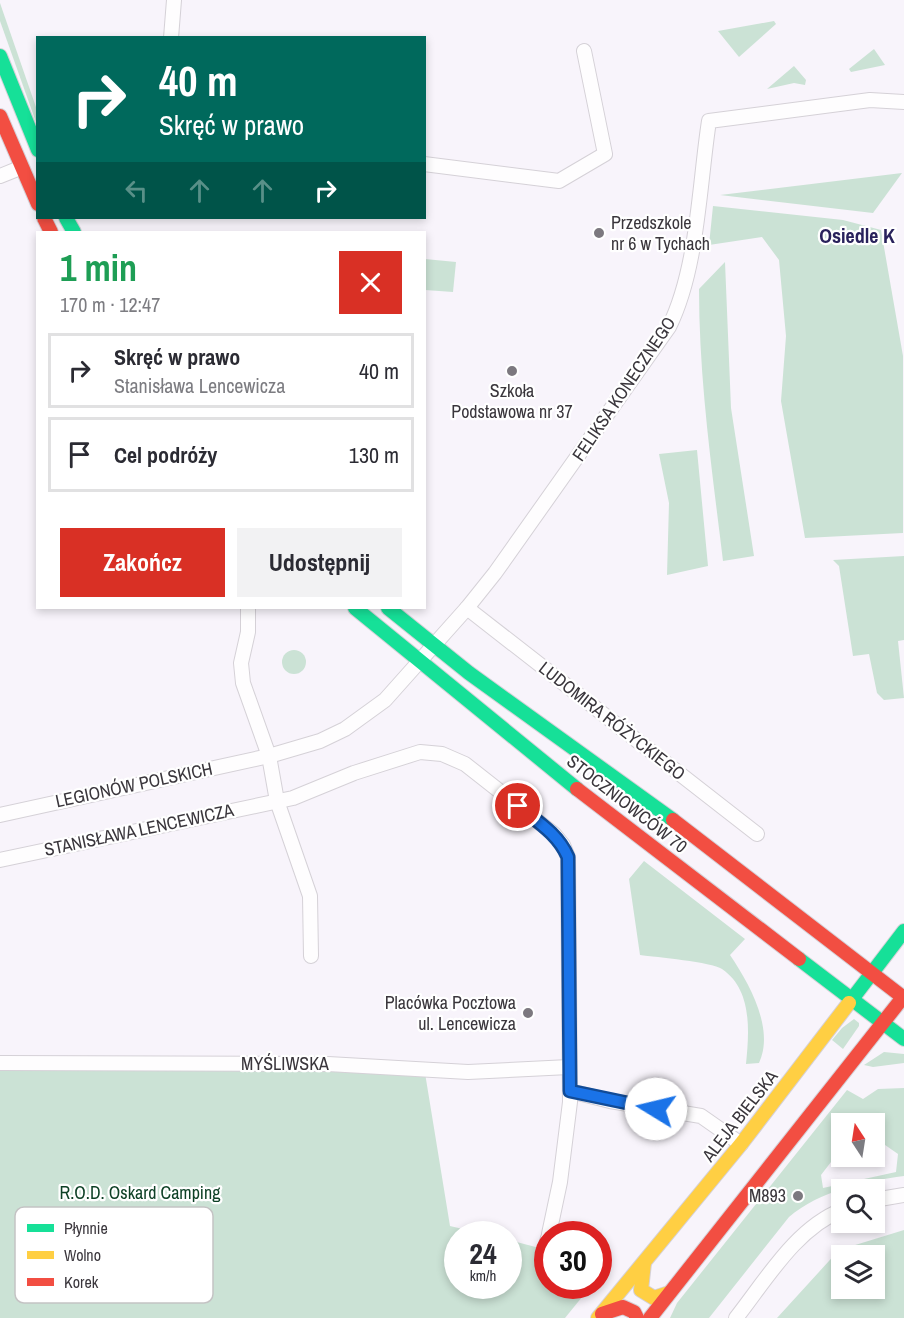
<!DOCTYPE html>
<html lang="pl">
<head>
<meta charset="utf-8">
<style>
  :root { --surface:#fff; --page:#f2f2f3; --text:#2b2b33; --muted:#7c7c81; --line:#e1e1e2; --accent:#d93025 }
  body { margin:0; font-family:"Archivo Narrow",sans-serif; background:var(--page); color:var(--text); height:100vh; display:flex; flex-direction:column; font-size:22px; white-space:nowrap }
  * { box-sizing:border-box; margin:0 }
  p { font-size:20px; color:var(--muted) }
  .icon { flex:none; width:33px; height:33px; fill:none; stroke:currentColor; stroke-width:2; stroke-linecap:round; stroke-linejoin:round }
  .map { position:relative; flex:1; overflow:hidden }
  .panel { position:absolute; left:36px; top:231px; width:390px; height:378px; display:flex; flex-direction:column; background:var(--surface); border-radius:0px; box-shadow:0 3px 9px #0003 }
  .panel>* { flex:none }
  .banner { position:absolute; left:36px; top:36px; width:390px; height:183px; border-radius:0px; box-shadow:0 3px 9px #0003; background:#00695c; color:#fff; overflow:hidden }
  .needle { width:39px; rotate:348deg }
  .tools { position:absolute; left:831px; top:1113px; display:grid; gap:12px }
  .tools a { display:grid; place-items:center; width:54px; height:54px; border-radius:0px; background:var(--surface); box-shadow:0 3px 9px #0003; font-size:30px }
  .speed { position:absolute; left:444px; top:1221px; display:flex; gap:12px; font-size:30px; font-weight:700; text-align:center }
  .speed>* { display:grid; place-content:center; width:78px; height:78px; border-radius:50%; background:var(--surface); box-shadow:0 3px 9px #0003; line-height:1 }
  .speed small { font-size:15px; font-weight:400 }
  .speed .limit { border:9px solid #d22; background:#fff; color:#111 }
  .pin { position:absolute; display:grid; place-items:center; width:51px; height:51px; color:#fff; margin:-26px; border:3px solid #fff; border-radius:50%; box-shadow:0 2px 6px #0007 }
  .me { position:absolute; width:66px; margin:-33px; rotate:279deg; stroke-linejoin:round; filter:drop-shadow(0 0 4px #0008) }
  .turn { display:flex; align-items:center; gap:21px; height:126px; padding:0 24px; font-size:27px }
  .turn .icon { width:78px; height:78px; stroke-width:2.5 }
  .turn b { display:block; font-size:42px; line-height:51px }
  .lanes { display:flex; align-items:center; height:57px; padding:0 24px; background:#0003; justify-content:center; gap:30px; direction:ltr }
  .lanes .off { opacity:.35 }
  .round { display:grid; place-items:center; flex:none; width:63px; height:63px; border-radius:0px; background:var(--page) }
  .overview { display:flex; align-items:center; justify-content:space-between; height:102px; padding:0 24px }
  h1 { font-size:36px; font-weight:700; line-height:45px; color:#1e9e55 }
  .cta { display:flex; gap:12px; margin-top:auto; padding:12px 24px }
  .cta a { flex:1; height:69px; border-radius:0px; background:var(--accent); color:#fff; font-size:24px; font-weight:700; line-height:69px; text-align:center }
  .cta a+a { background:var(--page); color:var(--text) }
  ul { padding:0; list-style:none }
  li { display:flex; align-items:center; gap:18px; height:75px; margin:0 12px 9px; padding:0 12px; border:3px solid var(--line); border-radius:0px }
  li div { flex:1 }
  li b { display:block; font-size:22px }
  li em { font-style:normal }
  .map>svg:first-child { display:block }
</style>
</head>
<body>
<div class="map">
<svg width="904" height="1318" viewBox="0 0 904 1318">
  <rect width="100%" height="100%" fill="#f8f4fb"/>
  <!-- green -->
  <g fill="#cbe2d5" fill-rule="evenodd">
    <path d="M0,3L37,110V125L0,21Z"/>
    <path d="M774,21L776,24L739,57L718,31Z"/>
    <path d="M874,49L885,65L851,72L849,69Z"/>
    <path d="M794,66L806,80L805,85L794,83L767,89Z"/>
    <path d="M902,173L873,213L720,195Z"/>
    <path d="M713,206L843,220L881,230L903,356V533L805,538L781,401L786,336L779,260L762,237L709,245Z"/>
    <path d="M425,259L456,262L453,292L425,290Z"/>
    <path d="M725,262L731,408L754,556L723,561C712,470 699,380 699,289Z"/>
    <path d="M697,450L708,566L667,575L669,503L659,454Z"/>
    <path d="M904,556V640L898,641L904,698L884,700L877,693L869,654L853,656L839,566L833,560Z"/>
    <circle cx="294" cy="662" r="12"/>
    <path d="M644,861L745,939L730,955C749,983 775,1029 759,1063L746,1064C749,1033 753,990 722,969C712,962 656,957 640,955L629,879Z"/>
    <path d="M854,1019L859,1023V1026L843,1049L832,1040L842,1028Z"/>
    <path d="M884,1052L904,1054V1063L873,1067L864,1065Z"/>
    <path d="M31,1066L425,1073L450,1226L484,1234H458V1286H508L509,1240L547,1250L548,1286H591L565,1318H0V1071H30Z"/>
    <path d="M904,1088V1176C864,1181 820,1191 789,1217L709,1318H670L677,1303L847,1090L863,1099L878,1089ZM842,1124H874L875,1138L898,1154L896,1172L823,1188L821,1175L841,1149Z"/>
    <path d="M904,1230V1318H777L839,1250ZM842,1256H874V1288H842Z"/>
  </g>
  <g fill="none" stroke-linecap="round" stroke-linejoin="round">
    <defs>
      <g id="street">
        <path d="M171,38L174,0"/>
        <path d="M424,164L559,181L605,154L584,51"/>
        <path d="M0,176L20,168"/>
        <path d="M248,608V632L241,663L243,683L269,756L277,801L310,896L311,956"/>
        <path d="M467,608L757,834"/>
        <path d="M0,815L269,756L320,741L345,729L385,700L467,608L495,573L669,327C698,268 699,186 709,121L870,100L904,102"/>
        <path d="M0,860L293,798L354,773L420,752L442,754L465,764L554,834L563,845L568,857L570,1102L560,1182L549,1234"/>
        <path d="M0,1063L328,1064L468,1072L569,1067"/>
        <path d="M570,1091L610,1101L701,1116L741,1144"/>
        <path d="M874,1200L904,1195"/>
        <path d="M545,1248L548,1238"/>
        <path d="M736,1318C766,1280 796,1228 842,1210"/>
      </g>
      <g id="fast">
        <path d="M0,56L38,150"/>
        <path d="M66,218L74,232"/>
        <path d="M355,608L577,789"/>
        <path d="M388,608L469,673L673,820"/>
        <path d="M799,959L904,1039"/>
        <path d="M849,1003L904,931"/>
      </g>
      <g id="slow">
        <path d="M644,1263L641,1290L654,1298L669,1293"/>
        <path d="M598,1318L741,1144L849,1003"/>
      </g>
      <g id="jam">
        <path d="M0,116L38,204"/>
        <path d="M44,218L51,232"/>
        <path d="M577,789L799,959"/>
        <path d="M673,820L904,998"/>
        <path d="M602,1314L623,1307L634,1312L637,1318"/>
        <path d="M650,1318L904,996"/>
      </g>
    </defs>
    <!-- street casing -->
    <use href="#street" stroke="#d5d1d7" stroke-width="16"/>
    <!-- fast casing -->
    <use href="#fast" stroke="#d5d1d7" stroke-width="16"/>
    <!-- slow casing -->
    <use href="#slow" stroke="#d5d1d7" stroke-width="16"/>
    <!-- jam casing -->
    <use href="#jam" stroke="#d5d1d7" stroke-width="16"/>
    <!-- street -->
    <use href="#street" stroke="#fefdfe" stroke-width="14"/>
    <!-- fast -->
    <use href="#fast" stroke="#16e098" stroke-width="14"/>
    <!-- slow -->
    <use href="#slow" stroke="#ffcf43" stroke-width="14"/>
    <!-- jam -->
    <use href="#jam" stroke="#f24e42" stroke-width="14"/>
  </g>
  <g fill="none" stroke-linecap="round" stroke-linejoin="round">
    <defs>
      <path id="route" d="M518,806C538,822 558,834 568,857L570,1091L656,1109"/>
    </defs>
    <!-- route casing -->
    <use href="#route" stroke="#114b97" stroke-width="15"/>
    <!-- route -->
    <use href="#route" stroke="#1a73e8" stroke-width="10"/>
  </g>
  <!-- markers -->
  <g fill="#7c787f" stroke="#fff" stroke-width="2">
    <circle cx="599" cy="233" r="6"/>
    <circle cx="512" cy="371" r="6"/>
    <circle cx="528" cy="1013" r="6"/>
    <circle cx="798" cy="1196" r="6"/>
  </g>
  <g text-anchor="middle" stroke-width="4.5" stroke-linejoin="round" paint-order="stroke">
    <!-- poi labels -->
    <g font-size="18" fill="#3a363c" stroke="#fff" text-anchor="end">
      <text x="611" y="229" text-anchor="start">Przedszkole<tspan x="611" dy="21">nr 6 w Tychach</tspan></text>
      <text x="512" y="397" text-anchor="middle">Szkoła<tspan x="512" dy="21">Podstawowa nr 37</tspan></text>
      <text x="516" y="1009">Placówka Pocztowa<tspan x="516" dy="21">ul. Lencewicza</tspan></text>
      <text x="786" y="1202">M893</text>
    </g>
    <!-- street labels -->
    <g font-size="18" fill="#3a363c" stroke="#fff">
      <text transform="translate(624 389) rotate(-56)" y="6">FELIKSA KONECZNEGO</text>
      <text transform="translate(612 721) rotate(38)" y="6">LUDOMIRA RÓŻYCKIEGO</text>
      <text transform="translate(134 785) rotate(-12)" y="6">LEGIONÓW POLSKICH</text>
      <text transform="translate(627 804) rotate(38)" y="6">STOCZNIOWCÓW 70</text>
      <text transform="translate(139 830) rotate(-12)" y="6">STANISŁAWA LENCEWICZA</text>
      <text x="285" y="1070">MYŚLIWSKA</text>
      <text transform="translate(740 1116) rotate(-52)" y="6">ALEJA BIELSKA</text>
    </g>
    <!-- park labels -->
    <g font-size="18" fill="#0e4126" stroke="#fff">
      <text x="140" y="1199">R.O.D. Oskard Camping</text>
    </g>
    <!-- neighbourhood labels -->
    <g font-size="20" font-weight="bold" fill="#29225c" stroke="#fff">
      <text x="857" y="243">Osiedle K</text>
    </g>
  </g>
  <!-- legend -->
  <rect x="15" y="1207" width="198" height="96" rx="9" fill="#fff" stroke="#c4c3c4" stroke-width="1.5"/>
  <rect x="27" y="1224" width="27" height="8" fill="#16e098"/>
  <rect x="27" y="1251" width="27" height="8" fill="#ffcf43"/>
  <rect x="27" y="1278" width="27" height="8" fill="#f24e42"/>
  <g font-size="16" fill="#3a363c">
    <text x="64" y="1234">Płynnie</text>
    <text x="64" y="1261">Wolno</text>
    <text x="64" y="1288">Korek</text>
  </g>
</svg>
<div class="tools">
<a><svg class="needle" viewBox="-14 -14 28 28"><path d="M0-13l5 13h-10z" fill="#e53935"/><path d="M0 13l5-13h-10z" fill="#7c7c81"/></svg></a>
<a><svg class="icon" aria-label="search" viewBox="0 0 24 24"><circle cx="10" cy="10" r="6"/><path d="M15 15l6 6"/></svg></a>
<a><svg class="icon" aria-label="layers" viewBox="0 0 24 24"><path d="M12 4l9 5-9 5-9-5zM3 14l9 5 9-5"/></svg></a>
</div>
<div class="speed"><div>24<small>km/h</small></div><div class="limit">30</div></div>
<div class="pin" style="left:518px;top:806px;background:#d93025"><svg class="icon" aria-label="arrive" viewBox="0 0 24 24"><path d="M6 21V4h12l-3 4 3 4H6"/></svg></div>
<svg class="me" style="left:656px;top:1109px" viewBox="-20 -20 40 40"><circle r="19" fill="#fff"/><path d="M0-13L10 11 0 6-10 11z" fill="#1a73e8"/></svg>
<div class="banner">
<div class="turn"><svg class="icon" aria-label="right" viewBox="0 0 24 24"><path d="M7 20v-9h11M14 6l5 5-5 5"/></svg><div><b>40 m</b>Skręć w prawo</div></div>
<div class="lanes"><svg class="icon off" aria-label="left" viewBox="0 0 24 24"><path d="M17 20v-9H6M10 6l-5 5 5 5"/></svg><svg class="icon off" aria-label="ahead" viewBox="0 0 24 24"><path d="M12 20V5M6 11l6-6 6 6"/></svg><svg class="icon off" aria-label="ahead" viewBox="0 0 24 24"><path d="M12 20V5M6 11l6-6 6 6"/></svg><svg class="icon" aria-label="right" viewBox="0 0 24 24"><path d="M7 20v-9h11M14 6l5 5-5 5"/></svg></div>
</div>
<section class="panel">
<div class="overview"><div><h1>1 min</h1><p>170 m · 12:47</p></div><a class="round" style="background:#d93025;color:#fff"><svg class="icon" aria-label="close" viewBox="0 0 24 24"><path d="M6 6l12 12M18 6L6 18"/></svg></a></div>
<ul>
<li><svg class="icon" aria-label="right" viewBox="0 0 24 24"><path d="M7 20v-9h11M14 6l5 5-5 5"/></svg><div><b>Skręć w prawo</b><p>Stanisława Lencewicza</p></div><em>40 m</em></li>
<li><svg class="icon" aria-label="arrive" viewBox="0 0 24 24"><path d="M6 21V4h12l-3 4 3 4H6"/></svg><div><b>Cel podróży</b></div><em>130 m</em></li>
</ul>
<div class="cta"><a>Zakończ</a><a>Udostępnij</a></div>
</section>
</div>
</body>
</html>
